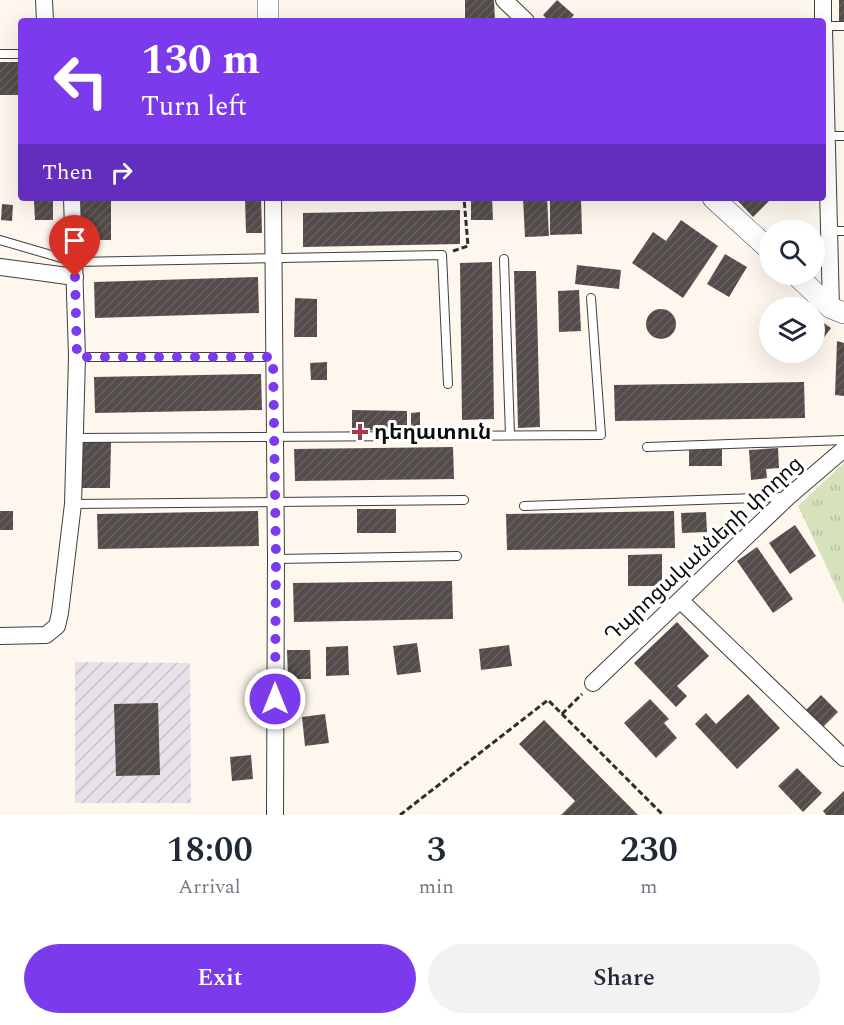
<!DOCTYPE html>
<html lang="en">
<head>
<meta charset="utf-8">
<style>
  :root { --surface:#fff; --page:#f2f2f3; --text:#1f2937; --muted:#747a83; --accent:#7c3aed }
  body { margin:0; font-family:Spectral,"Noto Sans Armenian",serif; background:var(--page); color:var(--text); height:100vh; display:flex; flex-direction:column; font-size:22px; white-space:nowrap }
  * { box-sizing:border-box; margin:0 }
  p { font-size:20px; color:var(--muted) }
  .icon { flex:none; width:33px; height:33px; fill:none; stroke:currentColor; stroke-width:2; stroke-linecap:round; stroke-linejoin:round }
  .map { position:relative; height:815px; overflow:hidden }
  .details { display:flex; flex-direction:column; background:var(--surface); flex:1 }
  .details>* { flex:none }
  .top-card { position:absolute; left:18px; top:18px; width:808px; height:183px; border-radius:6px; box-shadow:0 6px 24px #0002; background:#7c3aed; color:#fff; overflow:hidden }
  .tools { position:absolute; left:759px; top:219px; display:grid; gap:12px }
  .tools a { display:grid; place-items:center; width:66px; height:66px; border-radius:50%; background:var(--surface); box-shadow:0 6px 24px #0002; font-size:30px }
  .pin { position:absolute; display:grid; place-items:center; width:51px; height:51px; color:#fff; margin:-62px -26px; border-radius:50% 50% 50% 0; rotate:-45deg; box-shadow:0 0 6px #0007 }
  .pin .icon { rotate:45deg }
  .me { position:absolute; width:66px; margin:-33px; rotate:0deg; stroke-linejoin:round; filter:drop-shadow(0 0 4px #0008) }
  .turn { display:flex; align-items:center; gap:21px; height:126px; padding:0 24px; font-size:27px }
  .turn .icon { width:78px; height:78px; stroke-width:2.5 }
  .turn b { display:block; font-size:42px; line-height:51px }
  .then { display:flex; align-items:center; height:57px; padding:0 24px; background:#0003; gap:12px; font-size:22px }
  .eta { display:flex; justify-content:space-evenly; align-items:center; height:102px; text-align:center }
  .eta b { font-size:36px; font-weight:600; line-height:42px }
  .action { display:flex; gap:12px; margin-top:auto; padding:12px 24px }
  .action a { flex:1; height:69px; border-radius:36px; background:var(--accent); color:#fff; font-size:24px; font-weight:600; line-height:69px; text-align:center }
  .action a+a { background:var(--page); color:var(--text) }
  .map>svg:first-child { display:block }
</style>
</head>
<body>
<div class="map">
<svg width="844" height="815" viewBox="0 0 844 815">
  <defs>
    <pattern id="industrial-furrows" width="10" height="10" patternUnits="userSpaceOnUse" patternTransform="scale(1.5)"><rect width="10" height="10" fill="#e8e1ea"/><path d="M-1 1l2-2M0 10L10 0M9 11l2-2" fill="none" stroke="#c6c0c8"/></pattern>
    <pattern id="grass-tufts" width="24" height="20" patternUnits="userSpaceOnUse" patternTransform="scale(1.5)"><rect width="24" height="20" fill="#d5e2bc"/><path d="M3 7l-1-3M5 7V3M7 7l1-3M15 17l-1-3M17 17v-4M19 17l1-3" fill="none" stroke="#b6c1a0"/></pattern>
    <pattern id="building-hatch" width="6" height="6" patternUnits="userSpaceOnUse" patternTransform="scale(1.5)"><rect width="6" height="6" fill="#534c4a"/><path d="M-1 1l2-2M0 6l6-6M5 7l2-2" fill="none" stroke="#676160"/></pattern>
  </defs>
  <rect width="100%" height="100%" fill="#fdf7ee"/>
  <!-- industrial -->
  <path fill="url(#industrial-furrows)" d="M75,662L190,663L191,803H75Z"/>
  <!-- grass -->
  <path fill="url(#grass-tufts)" d="M844,463V604L798,506Z"/>
  <!-- building -->
  <g fill="url(#building-hatch)">
    <path d="M465,0H494L495,21H465Z"/>
    <path d="M557,0L574,15L568,21H549L543,15Z"/>
    <rect x="839" y="0" width="5" height="21"/>
    <rect x="0" y="62" width="21" height="33"/>
    <rect x="77" y="198" width="34" height="42"/>
    <path d="M245,198H261L262,233H246Z"/>
    <path d="M471,198H492L493,220H471Z"/>
    <path d="M523,198H547L549,236L525,237Z"/>
    <path d="M550,198H581L582,234L550,235Z"/>
    <path d="M737,198H772L753,217L736,199Z"/>
    <path d="M53,199V220H35L34,200Z"/>
    <path d="M2,204L13,205L12,221L1,220Z"/>
    <path d="M460,210V244L303,247V213Z"/>
    <path d="M681,220L718,246L683,298L632,263L653,232L666,241Z"/>
    <path d="M725,254L747,267L729,297L707,284Z"/>
    <path d="M492,262L494,419L462,420L460,263Z"/>
    <path d="M577,265L621,270L619,289L575,284Z"/>
    <path d="M514,271H536L540,427L518,428Z"/>
    <path d="M258,277L259,313L95,318L94,282Z"/>
    <path d="M579,290L581,331L559,332L558,291Z"/>
    <path d="M295,298L317,299V337H294Z"/>
    <circle cx="661" cy="324" r="15"/>
    <path d="M814,316L831,328L820,343L814,339Z"/>
    <path d="M837,341L844,343V396L835,395Z"/>
    <path d="M327,362V380H311L310,363Z"/>
    <path d="M261,374L262,410L95,413L94,377Z"/>
    <path d="M804,382L805,418L615,421L614,385Z"/>
    <path d="M352,410L407,411V431L352,430Z"/>
    <path d="M420,412V428L411,427V413Z"/>
    <path d="M77,442H111L110,488H77Z"/>
    <path d="M453,447L454,479L295,481L294,449Z"/>
    <path d="M778,448L779,468L766,469L767,478L751,480L749,450Z"/>
    <rect x="689" y="449" width="33" height="17"/>
    <rect x="357" y="509" width="39" height="24"/>
    <rect x="0" y="511" width="13" height="19"/>
    <path d="M258,511L259,546L98,549L97,514Z"/>
    <path d="M674,511L675,548L507,550L506,514Z"/>
    <path d="M706,512L707,532L682,533L681,513Z"/>
    <path d="M795,525L816,556L790,574L769,543Z"/>
    <path d="M757,547L793,599L773,613L737,561Z"/>
    <path d="M662,554V586H628V555Z"/>
    <path d="M452,581L453,619L294,622L293,583Z"/>
    <path d="M677,622L709,656L677,686L687,696L676,707L634,663Z"/>
    <path d="M417,643L421,672L397,675L393,646Z"/>
    <path d="M509,645L512,666L481,670L479,649Z"/>
    <path d="M348,646L349,675L326,676V647Z"/>
    <path d="M287,650H310L311,679H288Z"/>
    <path d="M748,694L780,728L737,769L695,724L706,713L716,724Z"/>
    <path d="M821,695L838,712L822,728L805,711Z"/>
    <path d="M650,699L669,719L664,723L677,738L656,758L624,723Z"/>
    <path d="M158,703L160,775L116,776L114,704Z"/>
    <path d="M325,714L329,743L305,746L302,717Z"/>
    <path d="M544,720L638,815H561L575,801L519,744Z"/>
    <path d="M251,755L253,779L232,781L230,757Z"/>
    <path d="M797,768L822,793L803,812L778,786Z"/>
    <path d="M844,791V815H826L823,811Z"/>
  </g>
  <g fill="none" stroke-linecap="round" stroke-linejoin="round">
    <defs>
      <g id="service">
        <path d="M824,26H844"/>
        <path d="M0,54H21"/>
        <path d="M826,136H844"/>
        <path d="M829,231H844"/>
        <path d="M0,240L75,262L442,255L448,384"/>
        <path d="M504,259L510,435"/>
        <path d="M77,357H273"/>
        <path d="M74,438L601,435L591,298"/>
        <path d="M647,447L844,440"/>
        <path d="M73,504L464,500"/>
        <path d="M524,506L784,497"/>
        <path d="M276,559L457,556"/>
      </g>
      <g id="minor">
        <path d="M44,0L45,21"/>
        <path d="M504,0L526,21"/>
        <path d="M823,0V21"/>
        <path d="M824,29L831,308"/>
        <path d="M273,198L276,559L275,815"/>
        <path d="M0,267L75,277"/>
        <path d="M681,601L844,758"/>
        <path d="M0,636L46,635L57,626L60,613L73,504L77,357L72,198"/>
        <path d="M593,683L788,497L844,449"/>
      </g>
      <g id="tertiary">
        <path d="M268,0V21"/>
        <path d="M713,198L770,250"/>
        <path d="M795,274L831,308L844,313"/>
      </g>
    </defs>
    <!-- service casing -->
    <use href="#service" stroke="#3f3f3f" stroke-width="10"/>
    <!-- minor casing -->
    <use href="#minor" stroke="#3f3f3f" stroke-width="18"/>
    <!-- tertiary casing -->
    <use href="#tertiary" stroke="#3f3f3f" stroke-width="22"/>
    <!-- path -->
    <g stroke="#2e2e2e" stroke-width="3" stroke-dasharray="6 3" stroke-linecap="butt">
      <path d="M453,251L468,246L464,198"/>
      <path d="M562,714L582,694"/>
      <path d="M400,815L548,700L663,815"/>
    </g>
    <!-- service -->
    <use href="#service" stroke="#fff" stroke-width="8"/>
    <!-- minor -->
    <use href="#minor" stroke="#fff" stroke-width="16"/>
    <!-- tertiary -->
    <use href="#tertiary" stroke="#fff" stroke-width="21"/>
  </g>
  <g fill="none" stroke-linecap="round" stroke-linejoin="round">
    <!-- route -->
    <path stroke="#7c3aed" stroke-width="10" stroke-dasharray="0 18" d="M75,277L77,357H273L276,559L275,699"/>
  </g>
  <!-- markers -->
  <path fill="#a9374d" stroke="#fff" stroke-width="2" d="M357 423h6v6h6v6h-6v6h-6v-6h-6v-6h6z"/>
  <g text-anchor="middle" stroke-width="6" stroke-linejoin="round" paint-order="stroke">
    <!-- poi labels -->
    <g font-size="21" font-weight="bold" fill="#0c0c0c" stroke="#fff" text-anchor="start">
      <text x="374" y="439">դեղատուն</text>
    </g>
    <!-- street labels -->
    <g font-size="21" fill="#0c0c0c" stroke="#fff">
      <text transform="translate(703 549) rotate(-43)" y="7">Դպրոցականների փողոց</text>
    </g>
  </g>
</svg>
<div class="tools">
<a><svg class="icon" aria-label="search" viewBox="0 0 24 24"><circle cx="10" cy="10" r="6"/><path d="M15 15l6 6"/></svg></a>
<a><svg class="icon" aria-label="layers" viewBox="0 0 24 24"><path d="M12 4l9 5-9 5-9-5zM3 14l9 5 9-5"/></svg></a>
</div>
<div class="pin" style="left:75px;top:277px;background:#d93025"><svg class="icon" aria-label="arrive" viewBox="0 0 24 24"><path d="M6 21V4h12l-3 4 3 4H6"/></svg></div>
<svg class="me" style="left:275px;top:699px" viewBox="-20 -20 40 40"><circle r="17" fill="#7c3aed" stroke="#fff" stroke-width="3"/><path d="M0-11L8 9 0 5-8 9z" fill="#fff"/></svg>
<div class="top-card">
<div class="turn"><svg class="icon" aria-label="left" viewBox="0 0 24 24"><path d="M17 20v-9H6M10 6l-5 5 5 5"/></svg><div><b>130 m</b>Turn left</div></div>
<div class="then">Then<svg class="icon" aria-label="right" viewBox="0 0 24 24"><path d="M7 20v-9h11M14 6l5 5-5 5"/></svg></div>
</div>
</div>
<section class="details">
<div class="eta">
<div><b>18:00</b><p>Arrival</p></div>
<div><b>3</b><p>min</p></div>
<div><b>230</b><p>m</p></div>
</div>
<div class="action"><a>Exit</a><a>Share</a></div>
</section>
</body>
</html>
